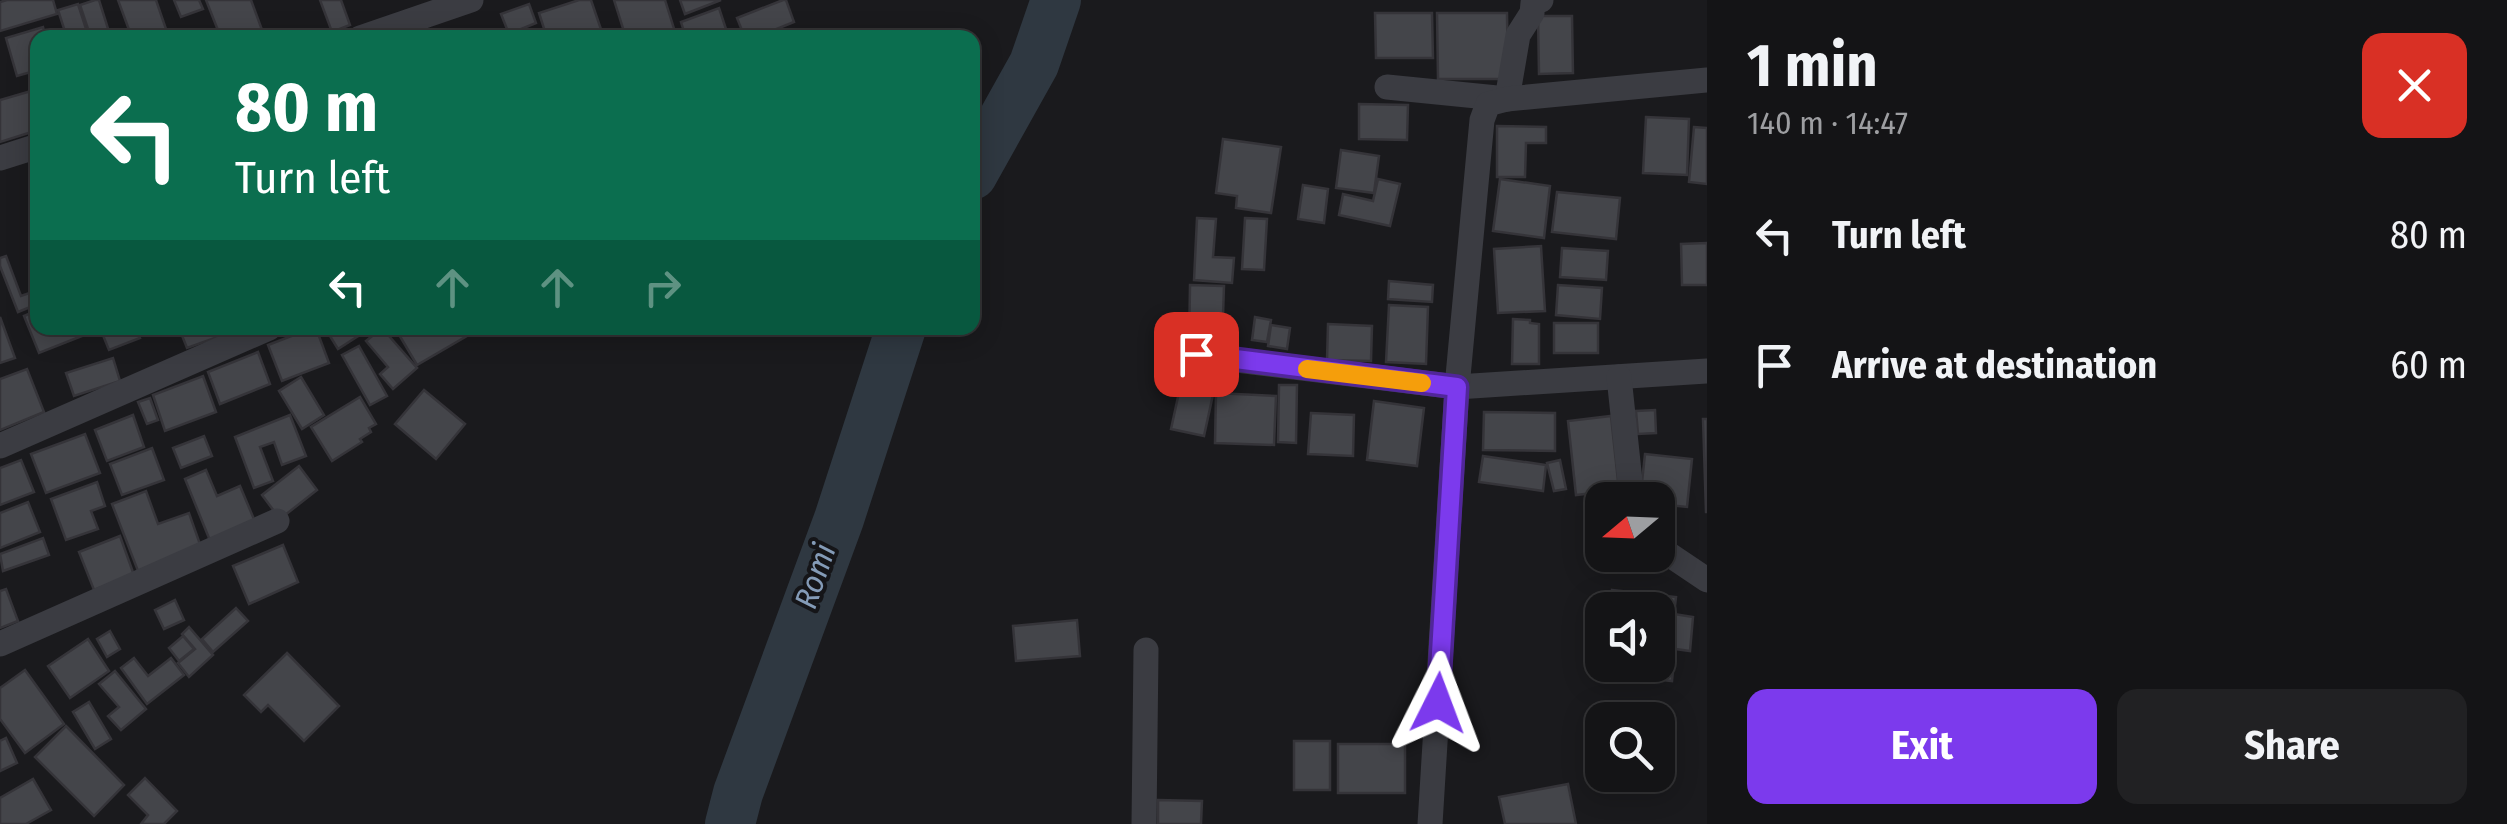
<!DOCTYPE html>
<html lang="en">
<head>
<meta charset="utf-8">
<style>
  :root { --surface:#141416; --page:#212123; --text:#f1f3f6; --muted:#9d9ea1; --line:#333335; --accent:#7c3aed }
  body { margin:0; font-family:"Fira Sans Condensed",sans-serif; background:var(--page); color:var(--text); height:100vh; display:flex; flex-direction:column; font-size:38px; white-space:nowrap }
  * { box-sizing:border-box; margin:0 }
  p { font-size:32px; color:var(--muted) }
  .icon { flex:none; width:55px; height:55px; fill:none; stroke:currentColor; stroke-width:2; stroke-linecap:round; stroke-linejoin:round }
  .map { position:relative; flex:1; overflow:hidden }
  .panel { display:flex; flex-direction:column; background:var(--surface); width:800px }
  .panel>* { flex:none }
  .banner { position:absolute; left:30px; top:30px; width:950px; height:305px; border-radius:20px; box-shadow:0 5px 25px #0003,0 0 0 2px var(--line); background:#0b6e4f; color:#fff; overflow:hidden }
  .needle { width:65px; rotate:251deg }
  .fabs { position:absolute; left:1585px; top:482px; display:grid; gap:20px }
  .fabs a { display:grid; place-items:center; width:90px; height:90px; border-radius:20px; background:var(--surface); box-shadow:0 5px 25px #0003,0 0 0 2px var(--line); font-size:50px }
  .pin { position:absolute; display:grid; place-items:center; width:85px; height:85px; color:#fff; margin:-42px; border-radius:20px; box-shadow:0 5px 15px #0006 }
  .me { position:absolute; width:110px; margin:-55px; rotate:3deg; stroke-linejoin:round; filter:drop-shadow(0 0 8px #0008) }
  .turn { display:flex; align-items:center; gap:35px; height:210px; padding:0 40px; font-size:45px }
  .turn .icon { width:130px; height:130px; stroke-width:2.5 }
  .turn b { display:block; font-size:70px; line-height:85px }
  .lanes { display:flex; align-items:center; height:95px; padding:0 40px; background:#0003; justify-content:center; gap:50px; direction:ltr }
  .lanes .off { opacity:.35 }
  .round { display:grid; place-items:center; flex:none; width:105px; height:105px; border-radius:20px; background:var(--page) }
  .headline { display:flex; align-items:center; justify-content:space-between; height:170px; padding:0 40px }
  h1 { font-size:60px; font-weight:700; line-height:75px }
  .button { display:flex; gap:20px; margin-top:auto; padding:20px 40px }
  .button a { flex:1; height:115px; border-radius:20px; background:var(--accent); color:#fff; font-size:40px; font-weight:700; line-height:115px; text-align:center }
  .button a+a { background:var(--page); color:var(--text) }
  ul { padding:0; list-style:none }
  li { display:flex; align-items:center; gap:30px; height:130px; padding:0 40px }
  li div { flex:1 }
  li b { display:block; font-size:38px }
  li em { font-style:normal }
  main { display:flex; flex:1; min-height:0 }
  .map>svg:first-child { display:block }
</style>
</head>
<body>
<main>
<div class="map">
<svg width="1707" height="824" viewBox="0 0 1707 824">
  <rect width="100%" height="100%" fill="#1a1a1d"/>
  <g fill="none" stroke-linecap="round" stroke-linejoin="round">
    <!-- river -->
    <g stroke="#2f3841" stroke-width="50">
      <path d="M972,175L1034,64L1056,0"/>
      <path d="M730,824L738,793L839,519L901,328"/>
    </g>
  </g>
  <!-- building -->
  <g fill="#44454a" stroke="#353439" stroke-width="2.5">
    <path d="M7,0H53L57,14L0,31V2Z"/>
    <path d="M95,0H99L111,38H91L80,5Z"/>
    <path d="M118,0H156L166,29L152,34L153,38H132Z"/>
    <path d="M174,0H199L203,9L181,17Z"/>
    <path d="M206,0H251L265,38H221Z"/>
    <path d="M320,0H341L350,25L332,32Z"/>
    <path d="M579,0H591L604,38H547L539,13Z"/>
    <path d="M614,0H665L676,35L669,38H626Z"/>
    <path d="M680,0H721L685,14Z"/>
    <path d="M783,0H786L794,22L754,38H745L737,18Z"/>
    <path d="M78,4L89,38H67L58,10Z"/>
    <path d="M529,4L536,23L509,34L501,14Z"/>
    <path d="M719,8L729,38H686L681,22Z"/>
    <path d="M1375,13H1432L1433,58H1376Z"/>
    <path d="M1437,13H1507L1508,79H1438Z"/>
    <path d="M1538,16H1572L1573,73L1539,74Z"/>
    <path d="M43,27L46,38H38V70L17,76L6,38Z"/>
    <path d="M38,89V130L0,142V100Z"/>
    <path d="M1359,104L1408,105L1407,140L1359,139Z"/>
    <path d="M1646,117L1689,119L1687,175L1643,173Z"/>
    <path d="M1497,126L1546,127V143H1526L1525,177H1497Z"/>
    <path d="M1694,127L1707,128V184L1689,182Z"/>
    <path d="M1223,139L1281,147L1271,213L1236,208L1237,196L1216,193Z"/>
    <path d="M1341,150L1379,156L1374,193L1336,188Z"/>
    <path d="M1378,179L1400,184L1390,226L1339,215L1343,194L1373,201Z"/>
    <path d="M1500,179L1550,186L1544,238L1493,231Z"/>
    <path d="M1303,185L1328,189L1324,223L1298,219Z"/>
    <path d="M1557,192L1620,198L1616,239L1552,232Z"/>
    <path d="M1197,218L1216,219L1213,257L1234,258L1232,283L1194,280Z"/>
    <path d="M1245,218L1267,219L1264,270L1242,269Z"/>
    <path d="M1707,243V285H1682L1681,244Z"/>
    <path d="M1541,246L1545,311L1498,313L1494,249Z"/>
    <path d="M1562,248L1608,251L1606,280L1560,277Z"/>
    <path d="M6,256L21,296L38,290V304L18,312L0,266V258Z"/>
    <path d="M1389,281L1433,285L1432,302L1388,299Z"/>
    <path d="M1190,285L1224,286L1222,347L1189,346Z"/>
    <path d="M1558,285L1602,288L1600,319L1556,315Z"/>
    <path d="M1389,305L1428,307L1426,364L1386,362Z"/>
    <path d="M38,310V328H84L87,334L39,353L24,316Z"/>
    <path d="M0,317L15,358L0,363Z"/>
    <path d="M1255,317L1271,320L1267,342L1252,340Z"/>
    <path d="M1513,319L1530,320V323L1539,324V364H1512Z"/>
    <rect x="1554" y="323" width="44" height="30"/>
    <path d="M1328,324L1372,326L1371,361L1327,360Z"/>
    <path d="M1271,325L1290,328L1287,349L1268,346Z"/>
    <path d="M100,328H136L140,338L109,350Z"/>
    <path d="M179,328H239L240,329L187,348Z"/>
    <path d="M312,328H316L329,363L282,381L268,345Z"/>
    <path d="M325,328H367L365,329L366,331L338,349Z"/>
    <path d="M382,328L417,368L393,389L380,374L388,367L366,341Z"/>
    <path d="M395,328H469L472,333L417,365Z"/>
    <path d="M359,346L387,396L370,405L342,355Z"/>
    <path d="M258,352L270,384L220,404L208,372Z"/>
    <path d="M113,358L120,381L74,396L66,373Z"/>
    <path d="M27,369L44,412L0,430V379Z"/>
    <path d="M203,376L216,412L165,431L153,395Z"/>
    <path d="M301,377L324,415L302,429L279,391Z"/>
    <path d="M1181,383L1214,390L1204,436L1171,429Z"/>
    <path d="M1279,385H1297L1296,443L1278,442Z"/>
    <path d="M424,390L465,424L436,459L395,424Z"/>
    <path d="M1216,393L1276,396L1274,445L1215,443Z"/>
    <path d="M360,397L376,424L369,428L371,432L360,439L362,442L332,461L311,427Z"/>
    <path d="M150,398L158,420L147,424L138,402Z"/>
    <path d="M1374,401L1424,408L1417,466L1367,460Z"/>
    <path d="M1655,410L1656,433L1638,434L1636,411Z"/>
    <path d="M1484,412L1555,413V451L1483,450Z"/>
    <path d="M1311,413L1354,415L1353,456L1308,454Z"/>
    <path d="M133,415L144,447L107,461L95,430Z"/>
    <path d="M290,415L306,456L282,465L274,442L260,447L273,481L254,488L235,437Z"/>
    <path d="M1611,416L1619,490L1576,495L1568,421Z"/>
    <path d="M1703,419H1707V512H1706Z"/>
    <path d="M85,434L100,473L46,493L31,454Z"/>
    <path d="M204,436L212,456L181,468L173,448Z"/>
    <path d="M152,448L164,480L122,495L110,464Z"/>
    <path d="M1645,454L1692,459L1687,507L1658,504V500H1640Z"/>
    <path d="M1483,456L1546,465L1543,491L1479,482Z"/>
    <path d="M21,460L34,492L0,505V468Z"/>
    <path d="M1560,460L1566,489L1554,491L1547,463Z"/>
    <path d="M299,466L317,490L280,519L262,495Z"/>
    <path d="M206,470L217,496L240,486L256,524L211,543L185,479Z"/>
    <path d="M97,482L105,506L91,511L98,529L66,540L51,499Z"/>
    <path d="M146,491L158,524L189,513L201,547L138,571L112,504Z"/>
    <path d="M28,502L40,532L0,548V513Z"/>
    <path d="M120,536L134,575L94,590L79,552Z"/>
    <path d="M43,538L49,555L3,571L0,554Z"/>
    <path d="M283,545L298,582L249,604L233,566Z"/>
    <path d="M6,589L18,621L0,628V591Z"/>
    <path d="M1612,590L1676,597L1674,614L1693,617L1690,651L1675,649L1672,681L1603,673V665H1658V610H1610Z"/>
    <path d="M175,600L184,620L164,629L155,610Z"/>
    <path d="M236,608L248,621L213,652L202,639Z"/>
    <path d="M1077,620L1080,656L1016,661L1013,626Z"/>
    <path d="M189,627L213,655L189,677L178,663L195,649L182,634Z"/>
    <path d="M110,631L120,649L107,657L97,639Z"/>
    <path d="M183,636L194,649L179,661L169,648Z"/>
    <path d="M88,639L109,671L70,698L48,666Z"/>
    <path d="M287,653L339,706L304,741L268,705L261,712L244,695Z"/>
    <path d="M134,658L148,676L171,658L184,675L147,704L121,668Z"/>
    <path d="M25,670L64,724L25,753L0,719V688Z"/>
    <path d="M115,671L146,709L121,730L108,716L119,707L99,684Z"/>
    <path d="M89,702L111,739L95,749L73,712Z"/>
    <path d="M1667,707L1669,727L1658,728V720H1619L1618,711Z"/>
    <path d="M66,726L124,785L94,816L35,757Z"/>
    <path d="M6,738L17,763L0,771V741Z"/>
    <rect x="1294" y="741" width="36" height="49"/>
    <rect x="1338" y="744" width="67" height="49"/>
    <path d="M145,778L177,811L164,824H141L148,815L128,795Z"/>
    <path d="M33,779L51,810L26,824H0V798Z"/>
    <path d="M1568,784L1576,824H1505L1499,797Z"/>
    <path d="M1158,800L1202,801L1201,824H1158Z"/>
  </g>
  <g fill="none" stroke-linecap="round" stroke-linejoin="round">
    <!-- street -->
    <g stroke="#3b3c42" stroke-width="25">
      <path d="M360,38L471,0"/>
      <path d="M1387,87L1507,99"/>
      <path d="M1507,99L1518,35L1532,13L1533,3L1541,0"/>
      <path d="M0,158L38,146"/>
      <path d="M1196,355L1457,387L1707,371"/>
      <path d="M1619,377L1632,500"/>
      <path d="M0,446L269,328"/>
      <path d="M1658,547L1707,580"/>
      <path d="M0,644L277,521"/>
      <path d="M1144,824L1146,650"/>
      <path d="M1430,824L1457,387L1482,120L1488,104L1507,99L1707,80"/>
    </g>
  </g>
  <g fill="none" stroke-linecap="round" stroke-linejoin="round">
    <defs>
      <path id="route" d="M1196,354L1457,387L1438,703"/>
    </defs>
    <!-- route casing -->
    <use href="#route" stroke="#51269a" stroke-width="25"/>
    <!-- route -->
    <use href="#route" stroke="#7c3aed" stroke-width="18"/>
    <!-- slow -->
    <path stroke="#f59e0b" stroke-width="18" d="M1307,369L1422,383"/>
  </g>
  <g text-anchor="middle" stroke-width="8" stroke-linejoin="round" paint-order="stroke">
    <!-- water labels -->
    <g font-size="32" font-style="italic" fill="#849bb7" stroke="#151518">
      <text transform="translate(815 576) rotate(-71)" y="11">Romi</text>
    </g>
  </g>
</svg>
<div class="fabs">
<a><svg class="needle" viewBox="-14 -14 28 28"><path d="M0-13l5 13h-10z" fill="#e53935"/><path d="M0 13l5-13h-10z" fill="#9d9ea1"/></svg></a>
<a><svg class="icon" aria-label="sound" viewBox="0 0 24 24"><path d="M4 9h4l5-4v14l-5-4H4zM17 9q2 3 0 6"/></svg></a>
<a><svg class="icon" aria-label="search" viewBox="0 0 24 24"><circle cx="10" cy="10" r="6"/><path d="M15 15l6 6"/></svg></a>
</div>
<div class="pin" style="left:1196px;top:354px;background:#d93025"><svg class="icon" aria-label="arrive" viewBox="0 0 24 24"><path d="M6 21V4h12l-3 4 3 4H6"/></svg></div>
<svg class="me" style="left:1438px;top:703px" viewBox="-20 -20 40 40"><path d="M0-17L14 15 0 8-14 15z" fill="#7c3aed" stroke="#fff" stroke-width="4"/></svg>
<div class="banner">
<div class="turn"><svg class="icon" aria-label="left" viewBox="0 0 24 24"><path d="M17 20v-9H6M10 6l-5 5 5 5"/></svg><div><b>80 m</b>Turn left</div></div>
<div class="lanes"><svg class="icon" aria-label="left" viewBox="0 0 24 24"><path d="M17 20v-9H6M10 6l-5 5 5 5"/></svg><svg class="icon off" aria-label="ahead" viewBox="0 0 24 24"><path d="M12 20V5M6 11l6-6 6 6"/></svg><svg class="icon off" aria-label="ahead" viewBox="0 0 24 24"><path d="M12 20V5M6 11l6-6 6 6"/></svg><svg class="icon off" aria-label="right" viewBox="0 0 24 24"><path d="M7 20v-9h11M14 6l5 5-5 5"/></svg></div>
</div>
</div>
<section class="panel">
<div class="headline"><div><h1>1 min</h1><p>140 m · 14:47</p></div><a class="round" style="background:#d93025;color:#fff"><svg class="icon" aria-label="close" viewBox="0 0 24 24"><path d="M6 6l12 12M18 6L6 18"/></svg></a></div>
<ul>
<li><svg class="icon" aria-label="left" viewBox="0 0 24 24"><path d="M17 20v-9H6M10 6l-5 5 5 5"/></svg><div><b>Turn left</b></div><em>80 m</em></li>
<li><svg class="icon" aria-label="arrive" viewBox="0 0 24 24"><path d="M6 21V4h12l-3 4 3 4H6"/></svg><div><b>Arrive at destination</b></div><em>60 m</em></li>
</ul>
<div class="button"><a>Exit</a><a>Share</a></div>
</section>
</main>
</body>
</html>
